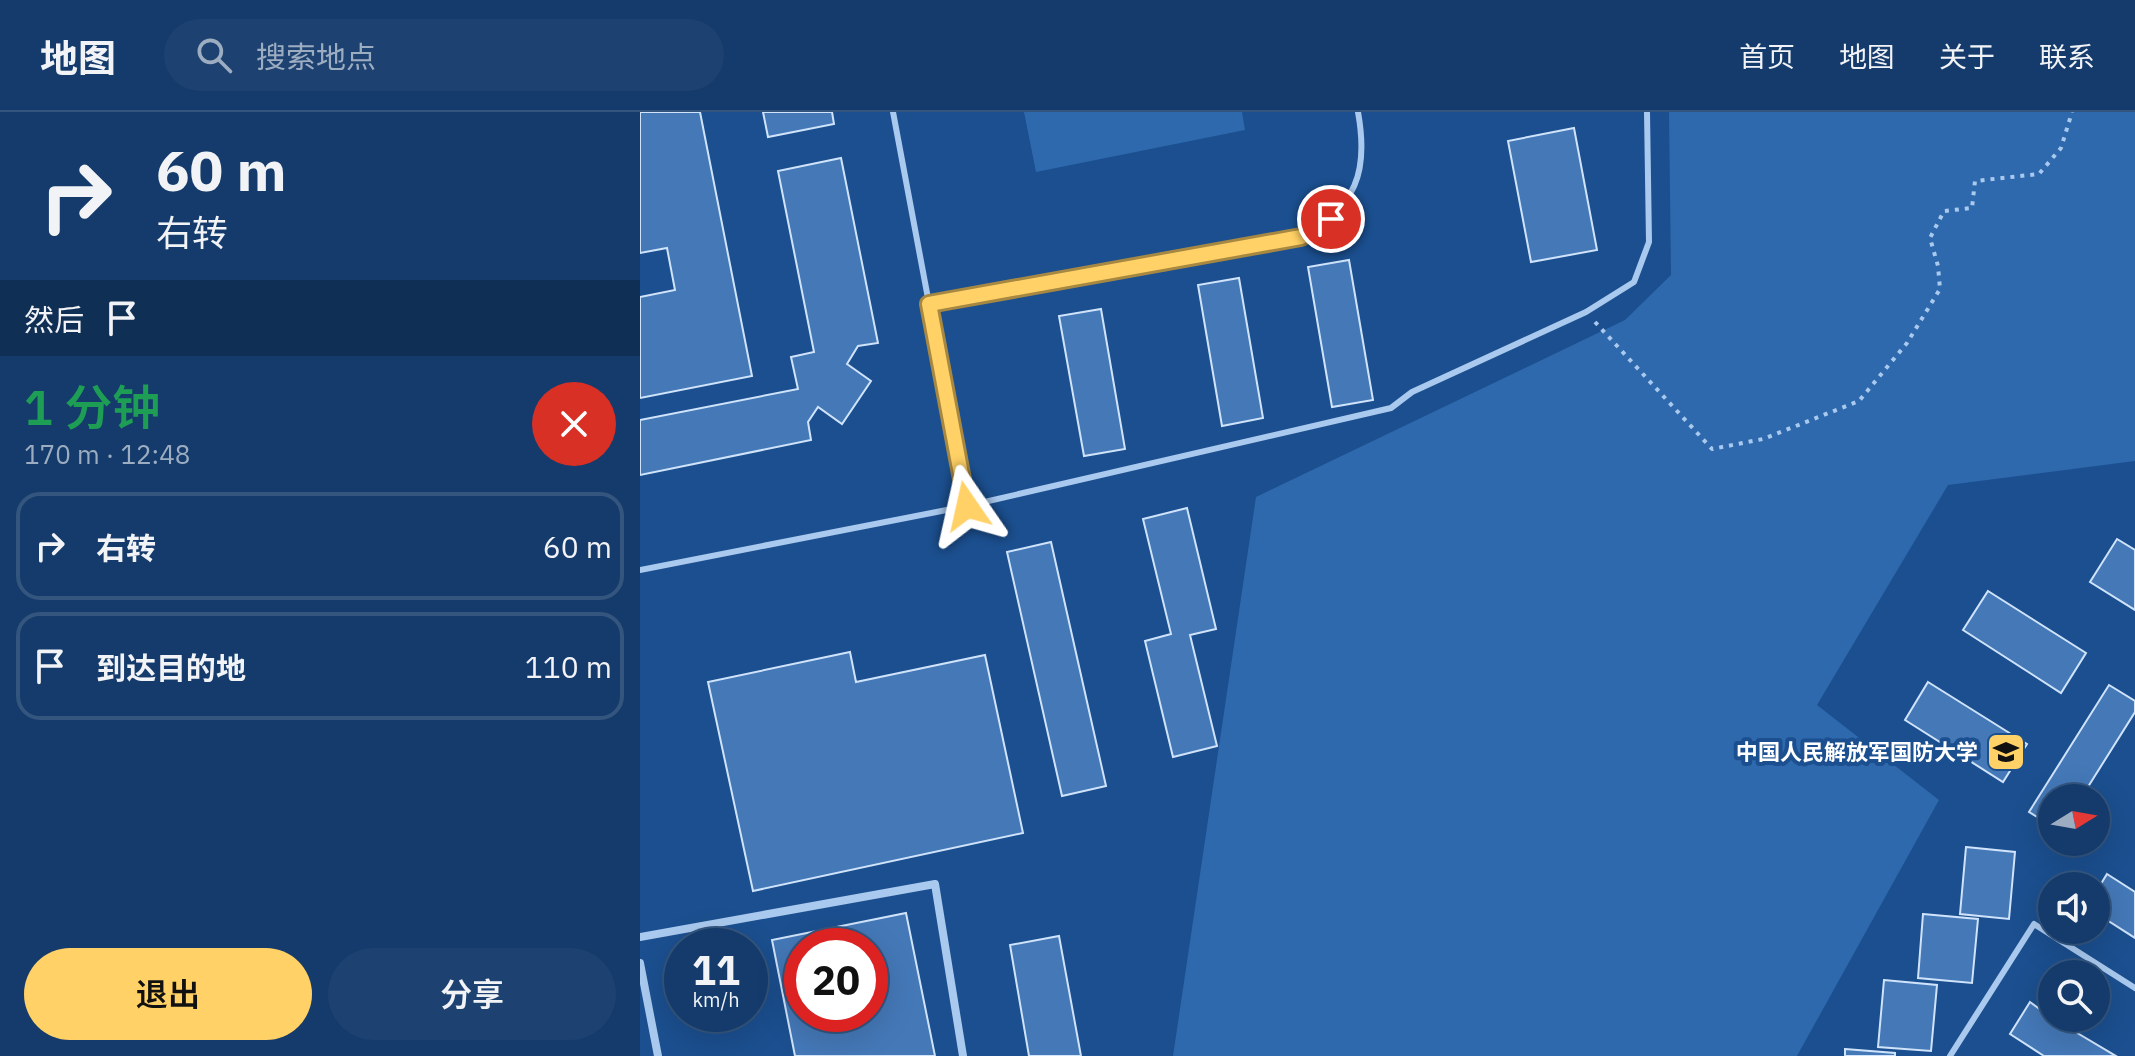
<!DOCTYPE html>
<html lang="zh">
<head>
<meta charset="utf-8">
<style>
  :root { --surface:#143b6b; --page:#1d4271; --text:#f1f3f6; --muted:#9dadc1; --line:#33557e; --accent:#ffd166 }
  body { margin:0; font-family:"IBM Plex Sans","Noto Sans SC",sans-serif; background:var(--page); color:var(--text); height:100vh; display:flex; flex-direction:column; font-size:30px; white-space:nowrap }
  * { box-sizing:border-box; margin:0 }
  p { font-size:26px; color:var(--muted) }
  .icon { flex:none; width:44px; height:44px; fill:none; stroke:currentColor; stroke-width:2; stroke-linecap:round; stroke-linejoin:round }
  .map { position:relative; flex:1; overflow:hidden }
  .side { display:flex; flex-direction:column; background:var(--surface); width:640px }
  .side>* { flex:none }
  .banner { background:#143b6b; color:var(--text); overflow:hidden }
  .needle { width:52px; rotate:79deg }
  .controls { position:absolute; left:1398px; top:672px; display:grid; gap:16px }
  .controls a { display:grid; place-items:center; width:72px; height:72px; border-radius:50%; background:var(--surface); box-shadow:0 8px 32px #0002,0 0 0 2px var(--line); font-size:40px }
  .speed { position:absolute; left:24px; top:816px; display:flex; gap:16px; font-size:40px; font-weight:700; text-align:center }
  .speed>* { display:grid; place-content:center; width:104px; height:104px; border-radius:50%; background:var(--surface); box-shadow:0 8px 32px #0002,0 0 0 2px var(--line); line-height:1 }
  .speed small { font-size:20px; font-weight:400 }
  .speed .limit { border:12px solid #d22; background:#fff; color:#111 }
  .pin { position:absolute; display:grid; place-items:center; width:68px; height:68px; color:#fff; margin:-34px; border:4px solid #fff; border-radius:50%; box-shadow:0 2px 8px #0007 }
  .me { position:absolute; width:88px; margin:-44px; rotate:349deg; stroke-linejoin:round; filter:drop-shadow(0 0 6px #0008) }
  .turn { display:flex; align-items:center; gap:28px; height:168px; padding:0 24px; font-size:36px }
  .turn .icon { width:104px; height:104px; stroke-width:2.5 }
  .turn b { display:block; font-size:56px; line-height:68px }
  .then { display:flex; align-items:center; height:76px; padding:0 24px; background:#0003; gap:16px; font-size:30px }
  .round { display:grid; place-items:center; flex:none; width:84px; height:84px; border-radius:42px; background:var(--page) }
  .head { display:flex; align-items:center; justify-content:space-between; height:136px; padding:0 24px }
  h1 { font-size:48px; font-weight:600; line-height:60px; color:#1e9e55 }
  .cta { display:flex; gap:16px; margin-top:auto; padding:16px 24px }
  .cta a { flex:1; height:92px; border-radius:48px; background:var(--accent); color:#111; font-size:32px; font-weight:600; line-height:92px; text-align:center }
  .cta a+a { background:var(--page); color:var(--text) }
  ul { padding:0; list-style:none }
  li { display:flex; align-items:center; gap:24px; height:108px; margin:0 16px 12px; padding:0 8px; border:4px solid var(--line); border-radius:24px }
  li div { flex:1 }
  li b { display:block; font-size:30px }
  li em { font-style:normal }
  header { display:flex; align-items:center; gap:48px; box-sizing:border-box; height:112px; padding:0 40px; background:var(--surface); border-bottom:2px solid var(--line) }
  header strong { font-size:38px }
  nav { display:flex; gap:44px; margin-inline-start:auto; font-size:28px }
  .search { width:560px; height:72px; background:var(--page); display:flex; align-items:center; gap:20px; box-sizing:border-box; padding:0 28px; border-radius:44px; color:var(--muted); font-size:30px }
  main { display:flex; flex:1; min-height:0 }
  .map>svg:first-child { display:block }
</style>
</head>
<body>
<header>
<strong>地图</strong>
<div class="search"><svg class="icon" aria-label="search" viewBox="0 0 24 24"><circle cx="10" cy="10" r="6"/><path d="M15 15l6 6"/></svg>搜索地点</div>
<nav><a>首页</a><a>地图</a><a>关于</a><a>联系</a></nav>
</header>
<main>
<section class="side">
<div class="banner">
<div class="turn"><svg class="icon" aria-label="right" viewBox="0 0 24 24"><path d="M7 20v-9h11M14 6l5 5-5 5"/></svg><div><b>60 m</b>右转</div></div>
<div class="then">然后<svg class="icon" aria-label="arrive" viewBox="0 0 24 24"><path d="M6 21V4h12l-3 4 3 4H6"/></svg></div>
</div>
<div class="head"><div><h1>1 分钟</h1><p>170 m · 12:48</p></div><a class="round" style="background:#d93025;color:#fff"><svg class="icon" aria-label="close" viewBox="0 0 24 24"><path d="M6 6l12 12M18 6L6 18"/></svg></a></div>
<ul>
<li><svg class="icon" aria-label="right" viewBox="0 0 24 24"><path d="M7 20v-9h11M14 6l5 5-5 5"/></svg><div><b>右转</b></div><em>60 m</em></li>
<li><svg class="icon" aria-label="arrive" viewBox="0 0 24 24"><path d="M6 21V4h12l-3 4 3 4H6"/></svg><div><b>到达目的地</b></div><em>110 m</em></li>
</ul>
<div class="cta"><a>退出</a><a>分享</a></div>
</section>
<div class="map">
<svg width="1495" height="944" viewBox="0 0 1495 944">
  <rect width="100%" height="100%" fill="#1b4f8f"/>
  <!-- green -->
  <g fill="#2e69ad">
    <path d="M384,0H602L605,18L396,60Z"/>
    <path d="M1029,0H1495V349L1308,373L1177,593L1299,688L1157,944H533L616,385L985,208L1031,163Z"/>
  </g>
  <!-- building -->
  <g fill="#4478b7" stroke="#cfe3fa" stroke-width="2" fill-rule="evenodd">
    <path d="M0,0H60L112,264L0,286V185L35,178L27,136L0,141Z"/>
    <path d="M123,0H192L194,12L128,25Z"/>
    <path d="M934,16L957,138L891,150L868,29Z"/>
    <path d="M201,46L238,231L218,234L207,252L231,269L202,312L178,295L168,310L171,328L0,363V308L158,277L151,245L174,240L138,59Z"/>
    <path d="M709,148L733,288L692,295L668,155Z"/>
    <path d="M599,166L623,306L582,314L558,173Z"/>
    <path d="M461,197L485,337L444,344L419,204Z"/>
    <path d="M547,396L576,517L550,523L577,634L533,645L505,529L531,522L503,407Z"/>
    <path d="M1477,427L1495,438V498L1450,470Z"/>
    <path d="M411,430L466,674L422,684L367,440Z"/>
    <path d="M1348,479L1446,541L1421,581L1323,518Z"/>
    <path d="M210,540L216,570L345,543L383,721L113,779L68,570Z"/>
    <path d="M1288,570L1387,632L1363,670L1265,608Z"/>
    <path d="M1469,573L1495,589V600L1441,686H1412V714L1389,700Z"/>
    <path d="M1326,735L1375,740L1369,807L1320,802Z"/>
    <path d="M1467,762L1495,780V826L1456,801V780Z"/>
    <path d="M266,801L295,944H155L132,828ZM162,834H230V902H162Z"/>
    <path d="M1283,802L1338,807L1332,871L1278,866Z"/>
    <path d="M419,824L441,944H389L370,833Z"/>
    <path d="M1244,868L1297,873L1291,939L1238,935Z"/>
    <path d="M1390,890L1412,906L1476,944H1404L1370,922Z"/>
    <path d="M1205,937L1255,941V944H1205Z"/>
  </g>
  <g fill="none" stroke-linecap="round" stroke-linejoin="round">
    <!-- path -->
    <path stroke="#a9c9ee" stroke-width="4" stroke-dasharray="4 6" stroke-linecap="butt" d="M955,210L1072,337L1123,327L1219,289L1267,231L1300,177L1298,154L1290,126L1304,99L1332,96L1335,69L1399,62L1421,36L1432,0"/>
    <!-- service -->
    <g stroke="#a9c9ee" stroke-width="6">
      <path d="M289,192L661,125C716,94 729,61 718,0"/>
      <path d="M327,394L751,296L772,280L946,200L994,170L1009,130L1007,0"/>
      <path d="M0,458L327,394L253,0"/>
      <path d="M1310,944L1394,812L1495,876"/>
    </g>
    <!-- minor -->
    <g stroke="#a9c9ee" stroke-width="8">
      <path d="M0,825L295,772L323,944"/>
      <path d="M0,851L18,944"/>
    </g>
  </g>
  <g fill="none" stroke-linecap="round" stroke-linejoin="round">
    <defs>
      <path id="route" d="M327,394L289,192L661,125L691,107"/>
    </defs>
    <!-- route casing -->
    <use href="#route" stroke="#a68842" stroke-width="20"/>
    <!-- route -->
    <use href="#route" stroke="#ffd166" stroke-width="14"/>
  </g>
  <!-- icons -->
  <defs>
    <symbol id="university-square" viewBox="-11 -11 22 22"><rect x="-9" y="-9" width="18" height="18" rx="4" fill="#ffd166" stroke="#1b4f8f"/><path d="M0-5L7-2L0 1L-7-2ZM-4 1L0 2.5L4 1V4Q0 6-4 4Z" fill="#111"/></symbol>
  </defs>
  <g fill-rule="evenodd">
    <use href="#university-square" x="1344" y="618" width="44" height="44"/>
  </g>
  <g text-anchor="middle" stroke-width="8" stroke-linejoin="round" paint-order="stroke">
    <!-- poi labels -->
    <g font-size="22" font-weight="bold" fill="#fff" stroke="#1b4f8f" text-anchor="end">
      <text x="1338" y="648">中国人民解放军国防大学</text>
    </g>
  </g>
</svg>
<div class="controls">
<a><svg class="needle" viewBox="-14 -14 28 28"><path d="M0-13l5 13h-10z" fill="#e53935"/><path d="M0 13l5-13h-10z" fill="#9dadc1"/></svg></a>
<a><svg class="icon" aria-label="sound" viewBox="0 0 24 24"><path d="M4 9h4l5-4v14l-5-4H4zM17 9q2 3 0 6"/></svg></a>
<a><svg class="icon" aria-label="search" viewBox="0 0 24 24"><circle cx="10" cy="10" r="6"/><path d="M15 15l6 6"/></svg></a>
</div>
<div class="speed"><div>11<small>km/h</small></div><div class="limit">20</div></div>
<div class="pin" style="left:691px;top:107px;background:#d93025"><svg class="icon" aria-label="arrive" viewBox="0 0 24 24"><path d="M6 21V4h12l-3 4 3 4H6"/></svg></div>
<svg class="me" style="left:327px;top:394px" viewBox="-20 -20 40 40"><path d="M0-17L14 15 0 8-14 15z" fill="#ffd166" stroke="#fff" stroke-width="4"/></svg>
</div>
</main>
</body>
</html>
